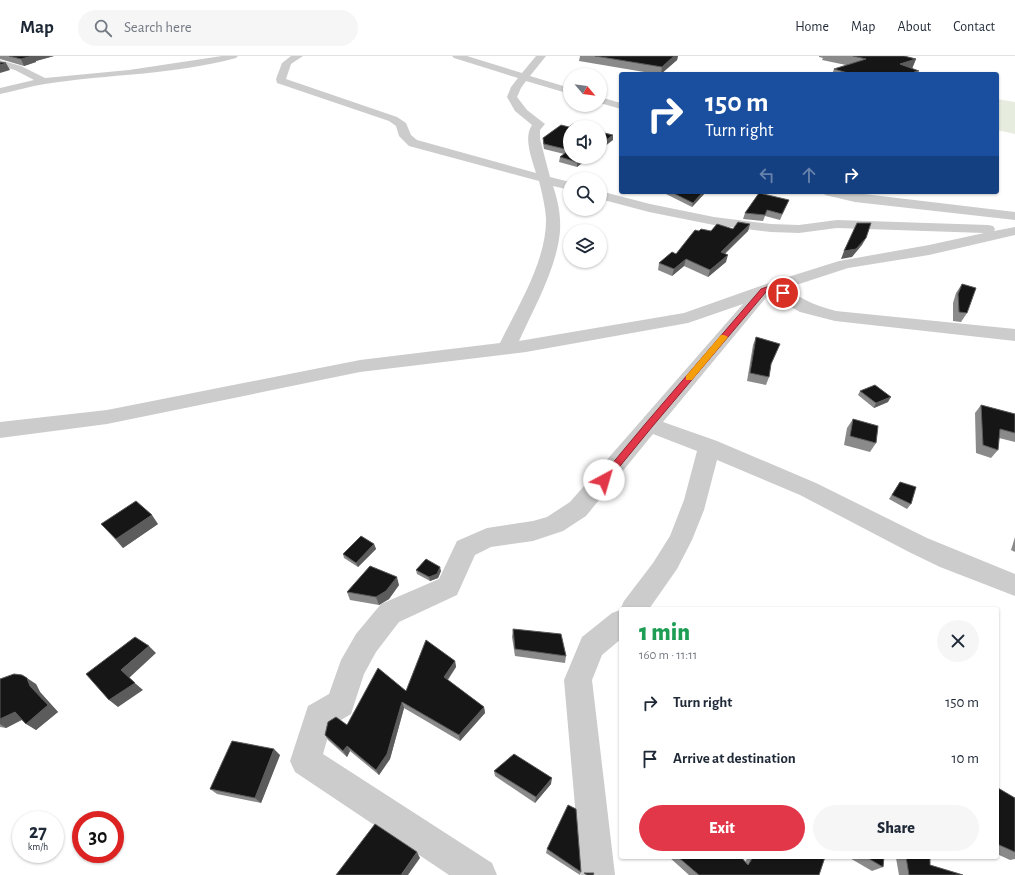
<!DOCTYPE html>
<html lang="en">
<head>
<meta charset="utf-8">
<style>
  :root { --surface:#fff; --page:#f6f6f7; --text:#1f2937; --muted:#747a83; --line:#e0e1e3; --accent:#e13748 }
  body { margin:0; font-family:"Alegreya Sans",sans-serif; background:var(--page); color:var(--text); height:100vh; display:flex; flex-direction:column; font-size:15px; white-space:nowrap }
  * { box-sizing:border-box; margin:0 }
  p { font-size:13px; color:var(--muted) }
  .icon { flex:none; width:22px; height:22px; fill:none; stroke:currentColor; stroke-width:2; stroke-linecap:round; stroke-linejoin:round }
  .map { position:relative; flex:1; overflow:hidden }
  .drawer { position:absolute; left:619px; top:551px; width:380px; height:252px; display:flex; flex-direction:column; background:var(--surface); border-radius:4px; box-shadow:0 1px 3px #0004 }
  .drawer>* { flex:none }
  .guide { position:absolute; left:619px; top:16px; width:380px; height:122px; border-radius:4px; box-shadow:0 1px 3px #0004; background:#1a4fa0; color:#fff; overflow:hidden }
  .needle { width:26px; rotate:119deg }
  .buttons { position:absolute; left:563px; top:12px; display:grid; gap:8px }
  .buttons a { display:grid; place-items:center; width:44px; height:44px; border-radius:50%; background:var(--surface); box-shadow:0 1px 3px #0004; font-size:20px }
  .speed { position:absolute; left:12px; top:755px; display:flex; gap:8px; font-size:20px; font-weight:700; text-align:center }
  .speed>* { display:grid; place-content:center; width:52px; height:52px; border-radius:50%; background:var(--surface); box-shadow:0 1px 3px #0004; line-height:1 }
  .speed small { font-size:10px; font-weight:400 }
  .speed .limit { border:6px solid #d22; background:#fff; color:#111 }
  .pin { position:absolute; display:grid; place-items:center; width:34px; height:34px; color:#fff; margin:-17px; border:2px solid #fff; border-radius:50%; box-shadow:0 1px 4px #0007 }
  .me { position:absolute; width:44px; margin:-22px; rotate:39deg; stroke-linejoin:round; filter:drop-shadow(0 0 3px #0008) }
  .turn { display:flex; align-items:center; gap:14px; height:84px; padding:0 20px; font-size:18px }
  .turn .icon { width:52px; height:52px; stroke-width:2.5 }
  .turn b { display:block; font-size:28px; line-height:34px }
  .lanes { display:flex; align-items:center; height:38px; padding:0 20px; background:#0003; justify-content:center; gap:20px; direction:ltr }
  .lanes .off { opacity:.35 }
  .round { display:grid; place-items:center; flex:none; width:42px; height:42px; border-radius:21px; background:var(--page) }
  .overview { display:flex; align-items:center; justify-content:space-between; height:68px; padding:0 20px }
  h1 { font-size:24px; font-weight:800; line-height:30px; color:#1e9e55 }
  .action { display:flex; gap:8px; margin-top:auto; padding:8px 20px }
  .action a { flex:1; height:46px; border-radius:24px; background:var(--accent); color:#fff; font-size:16px; font-weight:800; line-height:46px; text-align:center }
  .action a+a { background:var(--page); color:var(--text) }
  ul { padding:0; list-style:none }
  li { display:flex; align-items:center; gap:12px; height:56px; padding:0 20px }
  li div { flex:1 }
  li b { display:block; font-size:15px }
  li em { font-style:normal }
  header { display:flex; align-items:center; gap:24px; box-sizing:border-box; height:56px; padding:0 20px; background:var(--surface); border-bottom:1px solid var(--line) }
  header strong { font-size:19px }
  nav { display:flex; gap:22px; margin-inline-start:auto; font-size:14px }
  .search { width:280px; height:36px; background:var(--page); display:flex; align-items:center; gap:10px; box-sizing:border-box; padding:0 14px; border-radius:22px; color:var(--muted); font-size:15px }
  .map>svg:first-child { display:block }
</style>
</head>
<body>
<header>
<strong>Map</strong>
<div class="search"><svg class="icon" aria-label="search" viewBox="0 0 24 24"><circle cx="10" cy="10" r="6"/><path d="M15 15l6 6"/></svg>Search here</div>
<nav><a>Home</a><a>Map</a><a>About</a><a>Contact</a></nav>
</header>
<div class="map">
<svg width="1015" height="819" viewBox="0 0 1015 819">
  <rect width="100%" height="100%" fill="#fff"/>
  <!-- green -->
  <path fill="#e6ecde" d="M997,43L1015,46V78L997,74Z"/>
  <g fill="none" stroke-linecap="round" stroke-linejoin="round">
    <!-- minor -->
    <g fill="#ccc" fill-rule="evenodd">
      <path d="M222,0H238L236,2C174,19 109,18 45,28C30,30 15,35 0,38V32L34,24L15,14L0,10V4L21,10L45,22L129,14Z"/>
      <path d="M291,0H303L291,8L286,23L397,61L406,67L411,79L417,84L536,117C532,103 523,82 532,69L515,55L507,41L511,31L518,22L454,2L452,0H467L522,17L536,0H546L530,20L570,32V38L526,25L521,32L517,41L527,54L545,68L540,74V83L550,121L570,126V134L553,130C558,145 561,159 560,175C557,212 534,252 519,285L684,257L769,227L839,205L929,189L984,177L837,172L799,177L771,176L714,169L649,156L600,143V135L650,148L714,161L771,168L799,169L837,164L988,169L993,170L995,173L994,175L1015,171V179L929,199L848,212L787,232C802,244 817,250 836,255L1015,273V285L835,265L800,256L784,247L773,237L769,238L663,366L717,385L816,427L927,482L1015,518V540L940,511L909,496L800,439L717,404L704,454L692,484L677,513L649,553H621V583L602,599L592,624L615,819H581L564,624L582,581L612,557L620,554L624,545L653,507L670,480L684,444L697,395L653,378L586,460L563,475L533,485L491,491L475,499L457,539L399,566L376,596L364,618L351,658L331,670L323,698L492,807L497,819H449L295,716L290,705L308,650L329,638L341,604L356,578L381,548L439,523L457,485L487,472L533,465L547,461L570,446L743,248L688,267L526,296L360,316L107,368L0,382V366L107,354L360,304L500,287C518,250 547,204 546,162C545,149 542,137 539,125L409,90L399,80L396,70L389,65L277,27L276,23L282,7Z"/>
      <path d="M600,41L621,47V53L600,47Z"/>
      <path d="M823,136H847L1015,156V164L855,146L825,139Z"/>
    </g>
  </g>
  <!-- wall -->
  <g fill="#8a8a8a">
    <path d="M0,0H54L36,5V6L24,10L0,3Z"/>
    <path d="M580,0H678L677,4L661,18H656L579,5Z"/>
    <path d="M819,0H904L916,3L912,12L918,17L920,18H832L834,13L846,9L822,4L823,2L819,1Z"/>
    <path d="M569,71L570,101H590L577,111L559,106L560,101L564,98L544,93L543,87V82Z"/>
    <path d="M662,136H706L692,151Z"/>
    <path d="M789,144L780,164L765,160L763,165L743,163L745,157Z"/>
    <path d="M750,168L748,175L725,198L726,206L708,221L684,210L672,220L658,214L659,207L676,198L699,175H711L733,173Z"/>
    <path d="M962,228L967,257L961,266L953,265V247L956,237Z"/>
    <path d="M756,281L771,309L769,321L766,329L747,325L753,289Z"/>
    <path d="M860,335L888,346L874,352L858,339Z"/>
    <path d="M981,349L1015,358V386L999,382L998,394L991,402L976,397L975,357Z"/>
    <path d="M853,363L876,387L870,396L844,389L847,372Z"/>
    <path d="M900,426L911,448L907,453L889,443Z"/>
    <path d="M101,468H158L123,492Z"/>
    <path d="M1015,481V496L1011,494Z"/>
    <path d="M374,488L376,493L358,511L344,502L343,498Z"/>
    <path d="M416,514L441,515L438,522L430,525L417,518Z"/>
    <path d="M399,529L389,543L379,549L350,544L347,536Z"/>
    <path d="M513,573L566,600L565,607L515,600L512,581Z"/>
    <path d="M455,605L456,611L448,624L484,651L485,657L460,685L404,652L390,703L379,719L350,695L347,701L328,684L325,679L347,669L406,635Z"/>
    <path d="M0,623L36,628L40,636L58,656L36,674L22,664L6,672L0,671Z"/>
    <path d="M280,699L261,747L217,738L210,733Z"/>
    <path d="M494,715L551,728L535,747L495,720Z"/>
    <path d="M997,732H998L1015,796V803L1010,804L997,798Z"/>
    <path d="M547,793L581,816L580,819L546,797Z"/>
    <path d="M669,801H741L745,806L748,801H825L819,819H689Z"/>
    <path d="M848,801H884L883,811L872,815Z"/>
    <path d="M900,801H922L930,809L963,819H899L896,802Z"/>
  </g>
  <!-- shaded-wall -->
  <g fill="#5c5c5c">
    <path d="M31,0H54L36,5V6L24,10L21,3Z"/>
    <path d="M674,0H678L677,4L661,18L662,11Z"/>
    <path d="M916,3L912,13L900,8Z"/>
    <path d="M6,7L10,14L0,17V9Z"/>
    <path d="M613,79V84L600,94V89Z"/>
    <path d="M584,101H590L577,111V106Z"/>
    <path d="M703,136H706L692,151L693,147Z"/>
    <path d="M750,168L748,175L719,203L721,196Z"/>
    <path d="M866,182L862,189L852,201L841,203L844,195Z"/>
    <path d="M728,199L726,206L708,221L710,214Z"/>
    <path d="M686,203L684,210L672,220L674,213Z"/>
    <path d="M891,341L888,346L874,352L876,347Z"/>
    <path d="M152,459L158,468L123,492L116,483Z"/>
    <path d="M374,488L376,493L358,511L356,507Z"/>
    <path d="M440,511L441,515L438,522L430,525L429,521Z"/>
    <path d="M397,521L399,529L389,543L379,549L376,541Z"/>
    <path d="M149,590L156,597L129,622L143,634L118,651L109,644L121,614Z"/>
    <path d="M455,605L456,611L445,627L444,621Z"/>
    <path d="M27,622L36,628L40,636L58,656L36,674L26,668L30,630Z"/>
    <path d="M402,646L404,652L390,703L379,719L376,714Z"/>
    <path d="M484,651L485,657L460,685L459,679Z"/>
    <path d="M15,656L25,662L6,672L0,668V663Z"/>
    <path d="M347,690L350,695L347,701L343,695Z"/>
    <path d="M274,693L280,699L261,747L255,742Z"/>
    <path d="M552,722L551,728L535,747L536,741Z"/>
    <path d="M417,796L420,802L408,819H401Z"/>
  </g>
  <!-- building -->
  <g fill="#161616" stroke="#5c5c5c">
    <path d="M9,0H32L21,3Z"/>
    <path d="M595,0H674L662,11Z"/>
    <path d="M853,0H904L916,3L900,8L919,15L914,16L920,18H851L834,13L866,3Z"/>
    <path d="M0,6L6,7L0,9Z"/>
    <path d="M573,68L583,71H570V101H584L577,106L560,101L569,94L544,88L543,82L561,69L569,71Z"/>
    <path d="M600,76L613,79L600,89Z"/>
    <path d="M671,136H703L693,147Z"/>
    <path d="M759,137L789,144L782,158L767,154L765,159L745,157Z"/>
    <path d="M738,166L750,168L721,196L728,199L710,214L686,203L674,213L659,207L672,196L676,198L695,174L699,175L701,173L711,175L717,168L733,173Z"/>
    <path d="M857,167H871L866,182L856,193L844,195Z"/>
    <path d="M962,228L976,232L967,257L959,256L958,238Z"/>
    <path d="M756,281L780,288L771,308L769,321L750,317Z"/>
    <path d="M875,329L891,341L876,347L860,335Z"/>
    <path d="M981,349L1015,358V377L1000,373L998,394L983,389Z"/>
    <path d="M853,363L878,370L876,387L850,380Z"/>
    <path d="M900,426L916,431L911,448L892,439Z"/>
    <path d="M136,445L152,459L116,483L101,468Z"/>
    <path d="M361,480L374,488L356,507L343,498Z"/>
    <path d="M426,503L440,511L437,518L429,521L416,514Z"/>
    <path d="M370,510L397,521L386,535L376,541L347,536Z"/>
    <path d="M513,573L561,578L566,600L515,593Z"/>
    <path d="M135,581L149,590L121,614L135,627L109,644L86,618Z"/>
    <path d="M426,584L455,605L444,621L484,651L459,679L402,646L387,698L376,714L347,690L343,695L325,679L328,666L336,661L347,669L378,612L406,635Z"/>
    <path d="M14,618L22,619L27,622L30,630L48,649L26,668L15,656L0,663V623Z"/>
    <path d="M232,685L274,693L255,742L210,733Z"/>
    <path d="M514,698L552,722L536,741L494,715Z"/>
    <path d="M998,732L1015,742V796L997,788V735Z"/>
    <path d="M568,749L576,753L581,816L547,793Z"/>
    <path d="M375,768L417,796L401,819H336Z"/>
    <path d="M678,801H741L748,809L753,801H825L819,819H699Z"/>
    <path d="M866,801H884L883,811Z"/>
    <path d="M906,801H922L930,802V809L963,819H909Z"/>
    <path d="M584,817H594L593,819H587Z"/>
  </g>
  <!-- route -->
  <path fill="#e13748" stroke="#92242f" d="M775,228L785,235V238H780L774,233L766,236L652,371L607,426H601L599,424L601,421L646,367L761,233Z"/>
  <!-- slow -->
  <path fill="#f59e0b" d="M721,279H724L728,281L692,324H686V320Z"/>
</svg>
<div class="buttons">
<a><svg class="needle" viewBox="-14 -14 28 28"><path d="M0-13l5 13h-10z" fill="#e53935"/><path d="M0 13l5-13h-10z" fill="#747a83"/></svg></a>
<a><svg class="icon" aria-label="sound" viewBox="0 0 24 24"><path d="M4 9h4l5-4v14l-5-4H4zM17 9q2 3 0 6"/></svg></a>
<a><svg class="icon" aria-label="search" viewBox="0 0 24 24"><circle cx="10" cy="10" r="6"/><path d="M15 15l6 6"/></svg></a>
<a><svg class="icon" aria-label="layers" viewBox="0 0 24 24"><path d="M12 4l9 5-9 5-9-5zM3 14l9 5 9-5"/></svg></a>
</div>
<div class="speed"><div>27<small>km/h</small></div><div class="limit">30</div></div>
<div class="pin" style="left:783px;top:237px;background:#d93025"><svg class="icon" aria-label="arrive" viewBox="0 0 24 24"><path d="M6 21V4h12l-3 4 3 4H6"/></svg></div>
<svg class="me" style="left:604px;top:424px" viewBox="-20 -20 40 40"><circle r="19" fill="#fff"/><path d="M0-13L10 11 0 6-10 11z" fill="#e13748"/></svg>
<div class="guide">
<div class="turn"><svg class="icon" aria-label="right" viewBox="0 0 24 24"><path d="M7 20v-9h11M14 6l5 5-5 5"/></svg><div><b>150 m</b>Turn right</div></div>
<div class="lanes"><svg class="icon off" aria-label="left" viewBox="0 0 24 24"><path d="M17 20v-9H6M10 6l-5 5 5 5"/></svg><svg class="icon off" aria-label="ahead" viewBox="0 0 24 24"><path d="M12 20V5M6 11l6-6 6 6"/></svg><svg class="icon" aria-label="right" viewBox="0 0 24 24"><path d="M7 20v-9h11M14 6l5 5-5 5"/></svg></div>
</div>
<section class="drawer">
<div class="overview"><div><h1>1 min</h1><p>160 m · 11:11</p></div><a class="round"><svg class="icon" aria-label="close" viewBox="0 0 24 24"><path d="M6 6l12 12M18 6L6 18"/></svg></a></div>
<ul>
<li><svg class="icon" aria-label="right" viewBox="0 0 24 24"><path d="M7 20v-9h11M14 6l5 5-5 5"/></svg><div><b>Turn right</b></div><em>150 m</em></li>
<li><svg class="icon" aria-label="arrive" viewBox="0 0 24 24"><path d="M6 21V4h12l-3 4 3 4H6"/></svg><div><b>Arrive at destination</b></div><em>10 m</em></li>
</ul>
<div class="action"><a>Exit</a><a>Share</a></div>
</section>
</div>
</body>
</html>
